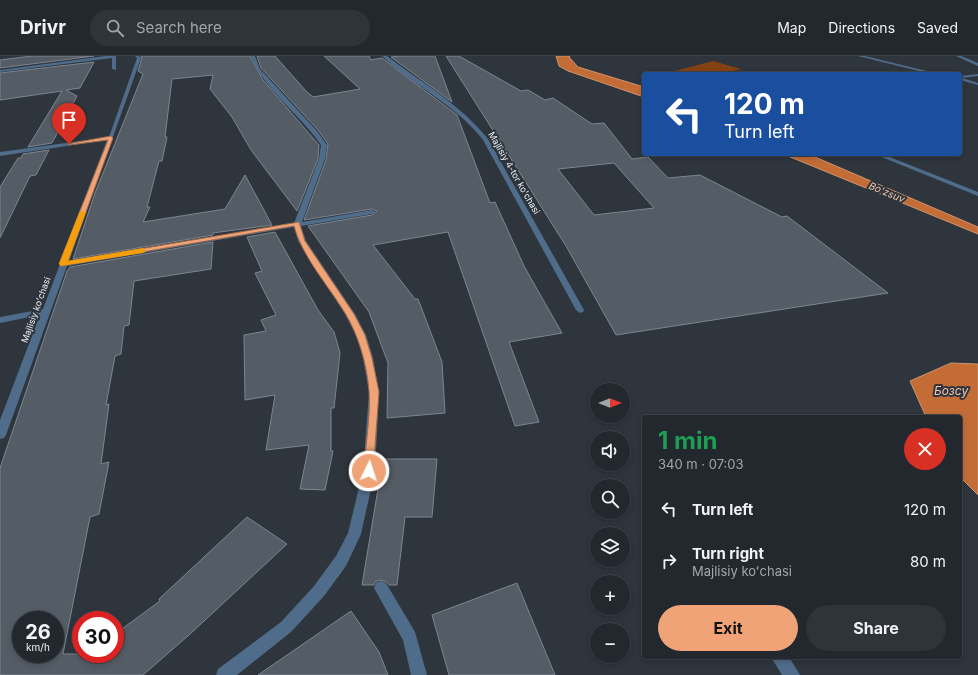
<!DOCTYPE html>
<html lang="en">
<head>
<meta charset="utf-8">
<style>
  :root { --surface:#22282e; --page:#2e343a; --text:#f1f3f6; --muted:#a2a6aa; --line:#3f444a; --accent:#efa377 }
  body { margin:0; font-family:Inter,sans-serif; background:var(--page); color:var(--text); height:100vh; display:flex; flex-direction:column; font-size:15px; white-space:nowrap }
  * { box-sizing:border-box; margin:0 }
  p { font-size:13px; color:var(--muted) }
  .icon { flex:none; width:22px; height:22px; fill:none; stroke:currentColor; stroke-width:2; stroke-linecap:round; stroke-linejoin:round }
  .map { position:relative; flex:1; overflow:hidden }
  .sheet { position:absolute; left:642px; top:359px; width:320px; height:244px; display:flex; flex-direction:column; background:var(--surface); border-radius:4px; box-shadow:0 2px 6px #0003,0 0 0 1px var(--line) }
  .sheet>* { flex:none }
  .hud { position:absolute; left:642px; top:16px; width:320px; height:84px; border-radius:4px; box-shadow:0 2px 6px #0003,0 0 0 1px var(--line); background:#1a4fa0; color:#fff; overflow:hidden }
  .needle { width:26px; rotate:90deg }
  .buttons { position:absolute; left:590px; top:327px; display:grid; gap:8px }
  .buttons a { display:grid; place-items:center; width:40px; height:40px; border-radius:50%; background:var(--surface); box-shadow:0 2px 6px #0003,0 0 0 1px var(--line); font-size:20px }
  .speed { position:absolute; left:12px; top:555px; display:flex; gap:8px; font-size:20px; font-weight:700; text-align:center }
  .speed>* { display:grid; place-content:center; width:52px; height:52px; border-radius:50%; background:var(--surface); box-shadow:0 2px 6px #0003,0 0 0 1px var(--line); line-height:1 }
  .speed small { font-size:10px; font-weight:400 }
  .speed .limit { border:6px solid #d22; background:#fff; color:#111 }
  .pin { position:absolute; display:grid; place-items:center; width:34px; height:34px; color:#fff; margin:-41px -17px; border-radius:50% 50% 50% 0; rotate:-45deg; box-shadow:0 0 4px #0007 }
  .pin .icon { rotate:45deg }
  .me { position:absolute; width:44px; margin:-22px; rotate:4deg; stroke-linejoin:round; filter:drop-shadow(0 0 3px #0008) }
  .turn { display:flex; align-items:center; gap:14px; height:84px; padding:0 16px; font-size:18px }
  .turn .icon { width:52px; height:52px; stroke-width:2.5 }
  .turn b { display:block; font-size:28px; line-height:34px }
  .round { display:grid; place-items:center; flex:none; width:42px; height:42px; border-radius:21px; background:var(--page) }
  .summary { display:flex; align-items:center; justify-content:space-between; height:68px; padding:0 16px }
  h1 { font-size:24px; font-weight:700; line-height:30px; color:#1e9e55 }
  .primary-button { display:flex; gap:8px; margin-top:auto; padding:8px 16px }
  .primary-button a { flex:1; height:46px; border-radius:24px; background:var(--accent); color:#111; font-size:16px; font-weight:700; line-height:46px; text-align:center }
  .primary-button a+a { background:var(--page); color:var(--text) }
  ul { padding:0; list-style:none }
  li { display:flex; align-items:center; gap:12px; height:52px; padding:0 16px }
  li div { flex:1 }
  li b { display:block; font-size:15px }
  li em { font-style:normal }
  header { display:flex; align-items:center; gap:24px; box-sizing:border-box; height:56px; padding:0 20px; background:var(--surface); border-bottom:1px solid var(--line) }
  header strong { font-size:19px }
  nav { display:flex; gap:22px; margin-inline-start:auto; font-size:14px }
  .search { width:280px; height:36px; background:var(--page); display:flex; align-items:center; gap:10px; box-sizing:border-box; padding:0 14px; border-radius:22px; color:var(--muted); font-size:15px }
  .map>svg:first-child { display:block }
</style>
</head>
<body>
<header>
<strong>Drivr</strong>
<div class="search"><svg class="icon" aria-label="search" viewBox="0 0 24 24"><circle cx="10" cy="10" r="6"/><path d="M15 15l6 6"/></svg>Search here</div>
<nav><a>Map</a><a>Directions</a><a>Saved</a></nav>
</header>
<div class="map">
<svg width="978" height="619" viewBox="0 0 978 619">
  <rect width="100%" height="100%" fill="#2e353d"/>
  <!-- green -->
  <path fill="#844214" d="M713,5L741,13L722,18H677L671,16Z"/>
  <!-- water -->
  <g fill="#c36c35" stroke="#cf946f">
    <path d="M556,0H570L569,1L578,11L644,31V41L568,15L559,10Z"/>
    <path d="M783,98H808L978,171V178Z"/>
    <path d="M951,307L978,308V439L960,421V361H926L910,325Z"/>
  </g>
  <!-- building -->
  <g fill="#545c65" stroke="#7d8690" fill-rule="evenodd">
    <path d="M32,0H94L0,12V4Z"/>
    <path d="M141,0H250L263,24L319,89L318,103L297,155L251,94L232,61L210,33L213,19L172,23L165,81H167L162,105H159L147,151H150L143,166L225,153L245,119L272,169L213,177V179L73,203L95,137L143,18L138,15L142,2Z"/>
    <path d="M257,0H275L306,35L313,41L360,33L324,0H369L371,4L382,2L457,59L490,147L495,146L524,210L562,277L509,286L539,366L515,370L448,176L373,189L415,243H418L442,306L445,357L387,362L388,307L369,256L308,170L372,159L377,155L372,153L304,164L326,104L328,88L318,74L261,12Z"/>
    <path d="M400,0H435L452,46L391,1Z"/>
    <path d="M446,0H459L521,35L528,34L545,44L553,42L592,68L604,67L632,103L648,101L668,122L700,119L782,161L787,160L888,237L616,279L566,190ZM614,107L654,152L594,159L558,113Z"/>
    <path d="M94,6L80,32L66,34L77,40L52,87L28,91L62,35L0,44V17Z"/>
    <path d="M49,94L36,119L30,120L0,182V131L18,102H21L23,98Z"/>
    <path d="M275,176L318,254L334,276L340,297L334,352H331V395H333L325,434L300,433L309,389L266,394L275,339L245,344L244,279L266,275L261,264L276,259L255,217L262,215L247,181Z"/>
    <path d="M213,186L211,213L134,225L129,269L124,270L121,298L115,300L106,349L109,348L101,408L109,406L99,458L90,461L63,598H115V578L160,545L159,543L247,461L287,488L189,579L143,619H0V412L67,215L70,211ZM21,564H55V598H21Z"/>
    <path d="M383,403H437L432,461H405L397,529H389L387,526L380,524L375,526L374,529H362Z"/>
    <path d="M517,527L555,619H449L432,559Z"/>
    <path d="M351,555L379,596L388,619H258Z"/>
  </g>
  <g fill="none" stroke-linecap="round" stroke-linejoin="round">
    <!-- minor -->
    <g fill="#4f6c8a" fill-rule="evenodd">
      <path d="M105,0H116V14L112,13V2L0,16V14Z"/>
      <path d="M135,0H139L141,2L69,205L294,167L319,103L321,89C301,60 262,31 251,0H255L260,13L317,75L327,89L325,103L302,166L372,154L376,156L372,158L301,170L306,185L355,258L366,279L373,302L379,336L375,415L361,478L346,510L324,540L291,576L237,619H216L218,613L281,566L314,530L336,500L348,477L363,415L369,336L363,302L356,279L345,258L298,185L294,171L67,210L6,379L4,382L0,383V364L40,259L0,267V261L43,253L107,84L0,100V96L109,81L137,2Z"/>
      <path d="M382,0H387C421,26 461,49 488,83L584,254L583,256L580,257L576,254L483,84C456,49 414,30 382,0Z"/>
      <path d="M858,0H865L939,18H931Z"/>
      <path d="M956,0H961L978,7V10Z"/>
      <path d="M978,18V20L962,22L978,27V29L960,24V20Z"/>
      <path d="M874,98H882L978,136V140Z"/>
      <path d="M381,525L386,527L415,576L427,619H411L403,584L374,532L376,527Z"/>
      <path d="M771,601H789L800,619H782Z"/>
    </g>
  </g>
  <!-- route -->
  <path fill="#efa377" stroke="#9b6a4d" d="M111,80L113,82L68,205L299,166L305,185L354,258L365,279L372,302L379,336L373,418H365L364,415C365,391 371,358 369,335C367,309 359,280 345,257C328,229 303,202 294,170L61,210L59,208L108,84L69,89L67,88Z"/>
  <!-- slow -->
  <path fill="#f59e0b" d="M80,155L86,156L68,205L143,192L146,195L143,197L61,210L59,208Z"/>
  <g text-anchor="middle" stroke-width="4" stroke-linejoin="round" paint-order="stroke">
    <!-- far-street labels -->
    <g font-size="9" fill="#eaf0f5" stroke="#2e353d">
      <text transform="translate(514 117) rotate(60)" y="3">Majlisiy 4-tor ko'chasi</text>
      <text transform="translate(36 254) rotate(-70)" y="3">Majlisiy koʻchasi</text>
    </g>
    <!-- far-water labels -->
    <g font-size="10" font-style="italic" fill="#f5c6ac" stroke="#2e353d">
      <text transform="translate(887 136) rotate(23)" y="4">Bo'zsuv</text>
    </g>
    <!-- water labels -->
    <g font-size="12" font-style="italic" fill="#f5c6ac" stroke="#2e353d">
      <text x="951" y="339">Бозсу</text>
    </g>
  </g>
</svg>
<div class="buttons">
<a><svg class="needle" viewBox="-14 -14 28 28"><path d="M0-13l5 13h-10z" fill="#e53935"/><path d="M0 13l5-13h-10z" fill="#a2a6aa"/></svg></a>
<a><svg class="icon" aria-label="sound" viewBox="0 0 24 24"><path d="M4 9h4l5-4v14l-5-4H4zM17 9q2 3 0 6"/></svg></a>
<a><svg class="icon" aria-label="search" viewBox="0 0 24 24"><circle cx="10" cy="10" r="6"/><path d="M15 15l6 6"/></svg></a>
<a><svg class="icon" aria-label="layers" viewBox="0 0 24 24"><path d="M12 4l9 5-9 5-9-5zM3 14l9 5 9-5"/></svg></a>
<a>+</a>
<a>−</a>
</div>
<div class="speed"><div>26<small>km/h</small></div><div class="limit">30</div></div>
<div class="pin" style="left:69px;top:88px;background:#d93025"><svg class="icon" aria-label="arrive" viewBox="0 0 24 24"><path d="M6 21V4h12l-3 4 3 4H6"/></svg></div>
<svg class="me" style="left:369px;top:415px" viewBox="-20 -20 40 40"><circle r="17" fill="#efa377" stroke="#fff" stroke-width="3"/><path d="M0-11L8 9 0 5-8 9z" fill="#fff"/></svg>
<div class="hud">
<div class="turn"><svg class="icon" aria-label="left" viewBox="0 0 24 24"><path d="M17 20v-9H6M10 6l-5 5 5 5"/></svg><div><b>120 m</b>Turn left</div></div>
</div>
<section class="sheet">
<div class="summary"><div><h1>1 min</h1><p>340 m · 07:03</p></div><a class="round" style="background:#d93025;color:#fff"><svg class="icon" aria-label="close" viewBox="0 0 24 24"><path d="M6 6l12 12M18 6L6 18"/></svg></a></div>
<ul>
<li><svg class="icon" aria-label="left" viewBox="0 0 24 24"><path d="M17 20v-9H6M10 6l-5 5 5 5"/></svg><div><b>Turn left</b></div><em>120 m</em></li>
<li><svg class="icon" aria-label="right" viewBox="0 0 24 24"><path d="M7 20v-9h11M14 6l5 5-5 5"/></svg><div><b>Turn right</b><p>Majlisiy koʻchasi</p></div><em>80 m</em></li>
</ul>
<div class="primary-button"><a>Exit</a><a>Share</a></div>
</section>
</div>
</body>
</html>
